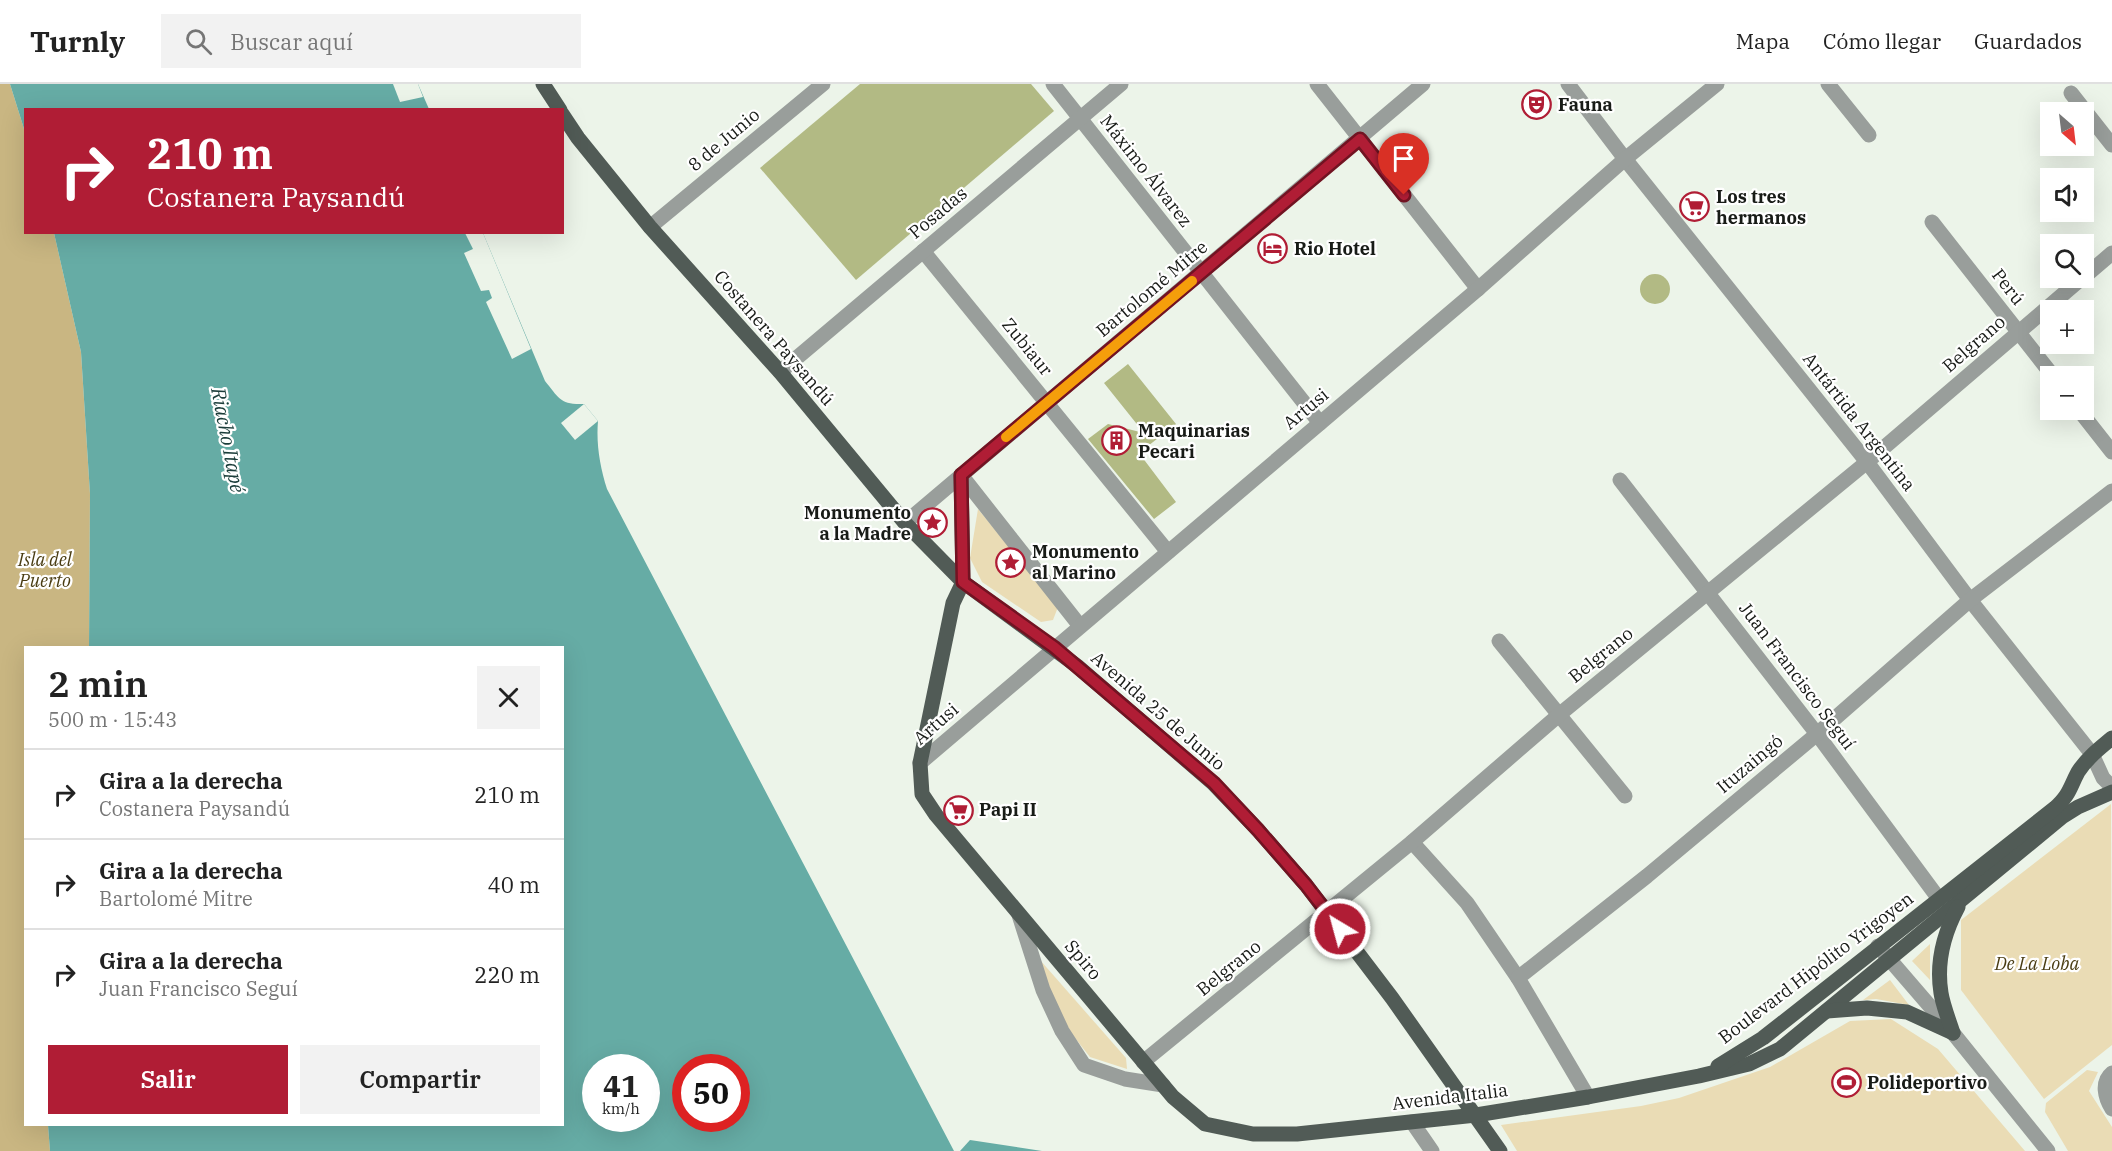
<!DOCTYPE html>
<html lang="es">
<head>
<meta charset="utf-8">
<style>
  :root { --surface:#fff; --page:#f2f2f2; --text:#222; --muted:#767676; --line:#e0e0e0; --accent:#b01d35 }
  body { margin:0; font-family:"IBM Plex Serif",serif; background:var(--page); color:var(--text); height:100vh; display:flex; flex-direction:column; font-size:22px; white-space:nowrap }
  * { box-sizing:border-box; margin:0 }
  p { font-size:20px; color:var(--muted) }
  .icon { flex:none; width:33px; height:33px; fill:none; stroke:currentColor; stroke-width:2; stroke-linecap:round; stroke-linejoin:round }
  .map { position:relative; flex:1; overflow:hidden }
  .details { position:absolute; left:24px; top:562px; width:540px; height:480px; display:flex; flex-direction:column; background:var(--surface); border-radius:0px; box-shadow:0 6px 24px #0002 }
  .details>* { flex:none }
  .guide { position:absolute; left:24px; top:24px; width:540px; height:126px; border-radius:0px; box-shadow:0 6px 24px #0002; background:#b01d35; color:#fff; overflow:hidden }
  .needle { width:39px; rotate:152deg }
  .buttons { position:absolute; left:2040px; top:18px; display:grid; gap:12px }
  .buttons a { display:grid; place-items:center; width:54px; height:54px; border-radius:0px; background:var(--surface); box-shadow:0 6px 24px #0002; font-size:30px }
  .speed { position:absolute; left:582px; top:970px; display:flex; gap:12px; font-size:30px; font-weight:700; text-align:center }
  .speed>* { display:grid; place-content:center; width:78px; height:78px; border-radius:50%; background:var(--surface); box-shadow:0 6px 24px #0002; line-height:1 }
  .speed small { font-size:15px; font-weight:400 }
  .speed .limit { border:9px solid #d22; background:#fff; color:#111 }
  .pin { position:absolute; display:grid; place-items:center; width:51px; height:51px; color:#fff; margin:-62px -26px; border-radius:50% 50% 50% 0; rotate:-45deg; box-shadow:0 0 6px #0007 }
  .pin .icon { rotate:45deg }
  .me { position:absolute; width:66px; margin:-33px; rotate:323deg; stroke-linejoin:round; filter:drop-shadow(0 0 4px #0008) }
  .turn { display:flex; align-items:center; gap:21px; height:126px; padding:0 24px; font-size:27px }
  .turn .icon { width:78px; height:78px; stroke-width:2.5 }
  .turn b { display:block; font-size:42px; line-height:51px }
  .round { display:grid; place-items:center; flex:none; width:63px; height:63px; border-radius:0px; background:var(--page) }
  .summary { display:flex; align-items:center; justify-content:space-between; height:102px; padding:0 24px }
  h1 { font-size:36px; font-weight:600; line-height:45px }
  .primary-button { display:flex; gap:12px; margin-top:auto; padding:12px 24px }
  .primary-button a { flex:1; height:69px; border-radius:0px; background:var(--accent); color:#fff; font-size:24px; font-weight:600; line-height:69px; text-align:center }
  .primary-button a+a { background:var(--page); color:var(--text) }
  ul { padding:0; list-style:none }
  li { display:flex; align-items:center; gap:18px; height:90px; padding:0 24px; border-top:2px solid var(--line) }
  li div { flex:1 }
  li b { display:block; font-size:22px }
  li em { font-style:normal }
  header { display:flex; align-items:center; gap:36px; box-sizing:border-box; height:84px; padding:0 30px; background:var(--surface); border-bottom:2px solid var(--line) }
  header strong { font-size:28px }
  nav { display:flex; gap:33px; margin-inline-start:auto; font-size:21px }
  .search { width:420px; height:54px; background:var(--page); display:flex; align-items:center; gap:15px; box-sizing:border-box; padding:0 21px; border-radius:0px; color:var(--muted); font-size:22px }
  .map>svg:first-child { display:block }
</style>
</head>
<body>
<header>
<strong>Turnly</strong>
<div class="search"><svg class="icon" aria-label="search" viewBox="0 0 24 24"><circle cx="10" cy="10" r="6"/><path d="M15 15l6 6"/></svg>Buscar aquí</div>
<nav><a>Mapa</a><a>Cómo llegar</a><a>Guardados</a></nav>
</header>
<div class="map">
<svg width="2112" height="1067" viewBox="0 0 2112 1067">
  <rect width="100%" height="100%" fill="#ecf4e9"/>
  <!-- green -->
  <g fill="#eadcb5">
    <path d="M978,425L1058,523L1053,536L1041,538L982,498L970,474Z"/>
    <path d="M2111,720L2112,961L2044,1015L1961,906V836Z"/>
    <path d="M1930,860V896L1912,877Z"/>
    <path d="M1040,876L1126,974L1127,985L1090,973L1060,935Z"/>
    <path d="M1890,896L1909,921L1876,915L1863,916Z"/>
    <path d="M1891,935L1938,965L2025,1067H1517L1501,1041L1641,1022L1679,1014L1770,983L1850,937Z"/>
    <path d="M2087,986L2098,988L2089,1007L2112,1043V1067H2068L2045,1028L2046,1019Z"/>
  </g>
  <!-- forest -->
  <path fill="#c9b682" d="M0,0H10L25,48L26,148L54,149L81,268L90,410L89,564H26V1041H48L50,1067H0Z"/>
  <!-- water -->
  <g fill="#66aca5" fill-rule="evenodd">
    <path d="M10,0H418L429,25L26,26L25,48Z"/>
    <path d="M54,149H483L545,297C559,314 560,321 584,320L598,337C596,360 600,383 607,405L954,1067H50L48,1041H562V564H89L90,410L81,268ZM596,984H646V1035H596ZM686,984H736V1035H686Z"/>
    <path d="M970,1056L1042,1067H960Z"/>
  </g>
  <!-- pier -->
  <g fill="#ecf4e9">
    <path d="M393,0H418L423,13L400,18Z"/>
    <path d="M465,149H483L531,265L512,275L486,218L492,214L489,206L481,207L464,169L473,165Z"/>
    <path d="M584,320L598,337L575,356L561,339Z"/>
  </g>
  <!-- building -->
  <g fill="#b2ba84">
    <path d="M860,0H1031L1054,27L856,196L760,84Z"/>
    <circle cx="1655" cy="205" r="15"/>
    <path d="M1128,280L1176,340L1139,369L1176,418L1154,435L1088,355L1108,340L1144,349L1104,299Z"/>
  </g>
  <g fill="none" stroke-linecap="round" stroke-linejoin="round">
    <!-- minor -->
    <g stroke="#999e9b" stroke-width="15">
      <path d="M1053,0L1320,339"/>
      <path d="M1317,0L1478,205"/>
      <path d="M1568,0L1625,75L1867,378L1970,516L2092,670L2103,694L2112,703"/>
      <path d="M1828,0L1869,51"/>
      <path d="M2071,9L2112,61"/>
      <path d="M1932,138L2053,292"/>
      <path d="M650,143L823,0"/>
      <path d="M923,167L1168,468"/>
      <path d="M2084,193L2112,169"/>
      <path d="M780,288L1121,0"/>
      <path d="M2079,326L2112,368"/>
      <path d="M961,391L1080,542"/>
      <path d="M1620,396L1817,650L1939,815"/>
      <path d="M905,439L1423,0"/>
      <path d="M1499,557L1625,712"/>
      <path d="M920,679L1478,205L1625,75L1717,0"/>
      <path d="M1412,758L1467,819L1518,894"/>
      <path d="M1019,831L1043,906L1062,947L1084,981L1125,995L1163,1001"/>
      <path d="M1878,862L1953,949L2048,1067"/>
      <path d="M1143,978L1412,758L1560,630L1867,378L2082,194"/>
      <path d="M2112,989C2101,998 2105,1014 2112,1025"/>
      <path d="M1588,1013L1518,894L1647,792L1817,650L1970,516L2112,407"/>
      <path d="M1412,1038L1432,1067"/>
    </g>
    <!-- major -->
    <g stroke="#515b56" stroke-width="15">
      <path d="M543,0L560,26"/>
      <path d="M562,30L578,54L650,143L780,288L905,439L963,498L1077,582L1213,699L1258,746L1306,801L1392,914L1500,1067"/>
      <path d="M961,391L963,498L953,519L920,679L922,710L936,731L1173,1013L1205,1040L1253,1050H1297L1476,1031L1588,1013L1699,992L1749,980L1780,965L2062,733L2078,723L2112,708"/>
      <path d="M1827,927L1867,924L1907,928L1953,949"/>
      <path d="M1953,949C1949,936 1943,922 1941,909C1936,878 1944,849 1958,823"/>
      <path d="M1718,982L1763,954L2055,724C2070,710 2069,705 2078,688C2087,674 2099,665 2112,654"/>
    </g>
  </g>
  <g fill="none" stroke-linecap="round" stroke-linejoin="round">
    <defs>
      <path id="route" d="M1340,845L1306,801L1258,746L1214,699L1054,563L963,498L961,391L1360,55L1404,111"/>
    </defs>
    <!-- route casing -->
    <use href="#route" stroke="#721322" stroke-width="15"/>
    <!-- route -->
    <use href="#route" stroke="#b01d35" stroke-width="10"/>
    <!-- slow -->
    <path stroke="#f59e0b" stroke-width="10" d="M1006,353L1192,197"/>
  </g>
  <!-- icons -->
  <defs>
    <symbol id="theatre-ring" viewBox="-11 -11 22 22"><circle r="9.5" fill="#fff" stroke="#b01d35" stroke-width="1.5"/><path d="M-5-5.5Q0-4 5-5.5V0Q5 5 0 6Q-5 5-5 0ZM-3.3-2.5H-1v1.5H-3.3ZM1-2.5H3.3v1.5H1ZM-2.8 1Q0 5.5 2.8 1Z" fill="#b01d35"/></symbol>
    <symbol id="supermarket-ring" viewBox="-11 -11 22 22"><circle r="9.5" fill="#fff" stroke="#b01d35" stroke-width="1.5"/><path d="M-6-5.5h2.5l.6 2H6L4.5 2H-2.5L-4.4-4H-6ZM-1.5 3.2a1.3 1.3 0 1 0 .1 0ZM3 3.2a1.3 1.3 0 1 0 .1 0Z" fill="#b01d35"/></symbol>
    <symbol id="hotel-ring" viewBox="-11 -11 22 22"><circle r="9.5" fill="#fff" stroke="#b01d35" stroke-width="1.5"/><path d="M-6-4.5h1.5V1H6V5H4.5V3h-9V5H-6ZM-4 0a1.8 1.8 0 1 1 3.6 0ZM.5 0V-2.5h3Q6-2.5 6 0Z" fill="#b01d35"/></symbol>
    <symbol id="building-ring" viewBox="-11 -11 22 22"><circle r="9.5" fill="#fff" stroke="#b01d35" stroke-width="1.5"/><path d="M-4-6H4V6H1V3H-1V6H-4ZM-2.5-4.3h1.7v1.8h-1.7ZM.8-4.3h1.7v1.8H.8ZM-2.5-1h1.7V.8h-1.7ZM.8-1h1.7V.8H.8Z" fill="#b01d35"/></symbol>
    <symbol id="sight-ring" viewBox="-11 -11 22 22"><circle r="9.5" fill="#fff" stroke="#b01d35" stroke-width="1.5"/><path d="M0-6L1.8-2.2L6-1.7L2.9 1.2L3.7 5.4L0 3.3L-3.7 5.4L-2.9 1.2L-6-1.7L-1.8-2.2Z" fill="#b01d35"/></symbol>
    <symbol id="stadium-ring" viewBox="-11 -11 22 22"><circle r="9.5" fill="#fff" stroke="#b01d35" stroke-width="1.5"/><path d="M0-5a6.5 5 0 1 0 0 10a6.5 5 0 1 0 0-10ZM-3.5-1.8h7v3.6h-7Z" fill="#b01d35"/></symbol>
  </defs>
  <g fill-rule="evenodd">
    <use href="#theatre-ring" x="1520" y="4" width="33" height="33"/>
    <use href="#supermarket-ring" x="1678" y="106" width="33" height="33"/>
    <use href="#hotel-ring" x="1256" y="148" width="33" height="33"/>
    <use href="#building-ring" x="1100" y="340" width="33" height="33"/>
    <use href="#sight-ring" x="916" y="422" width="33" height="33"/>
    <use href="#sight-ring" x="994" y="462" width="33" height="33"/>
    <use href="#supermarket-ring" x="942" y="710" width="33" height="33"/>
    <use href="#stadium-ring" x="1830" y="982" width="33" height="33"/>
  </g>
  <g text-anchor="middle" stroke-width="4.5" stroke-linejoin="round" paint-order="stroke">
    <!-- poi labels -->
    <g font-size="18" font-weight="bold" fill="#181b17" stroke="#fff" text-anchor="start">
      <text x="1558" y="27">Fauna</text>
      <text x="1716" y="119">Los tres<tspan x="1716" dy="21">hermanos</tspan></text>
      <text x="1294" y="171">Rio Hotel</text>
      <text x="1138" y="353">Maquinarias<tspan x="1138" dy="21">Pecari</tspan></text>
      <text x="911" y="435" text-anchor="end">Monumento<tspan x="911" dy="21">a la Madre</tspan></text>
      <text x="1032" y="474">Monumento<tspan x="1032" dy="21">al Marino</tspan></text>
      <text x="979" y="732">Papi II</text>
      <text x="1867" y="1005">Polideportivo</text>
    </g>
    <!-- street labels -->
    <g font-size="18" fill="#181b17" stroke="#fff">
      <text transform="translate(724 56) rotate(-40)" y="6">8 de Junio</text>
      <text transform="translate(1146 87) rotate(52)" y="6">Máximo Álvarez</text>
      <text transform="translate(938 129) rotate(-40)" y="6">Posadas</text>
      <text transform="translate(2008 203) rotate(52)" y="6">Perú</text>
      <text transform="translate(1152 205) rotate(-40)" y="6">Bartolomé Mitre</text>
      <text transform="translate(774 254) rotate(49)" y="6">Costanera Paysandú</text>
      <text transform="translate(1974 260) rotate(-41)" y="6">Belgrano</text>
      <text transform="translate(1027 263) rotate(51)" y="6">Zubiaur</text>
      <text transform="translate(1306 325) rotate(-40)" y="6">Artusi</text>
      <text transform="translate(1859 338) rotate(52)" y="6">Antártida Argentina</text>
      <text transform="translate(1601 571) rotate(-39)" y="6">Belgrano</text>
      <text transform="translate(1797 592) rotate(53)" y="6">Juan Francisco Seguí</text>
      <text transform="translate(1158 627) rotate(41)" y="6">Avenida 25 de Junio</text>
      <text transform="translate(936 640) rotate(-41)" y="6">Artusi</text>
      <text transform="translate(1750 680) rotate(-40)" y="6">Ituzaingó</text>
      <text transform="translate(1083 876) rotate(50)" y="6">Spiro</text>
      <text transform="translate(1229 884) rotate(-39)" y="6">Belgrano</text>
      <text transform="translate(1816 884) rotate(-37)" y="6">Boulevard Hipólito Yrigoyen</text>
      <text transform="translate(1450 1013) rotate(-7)" y="6">Avenida Italia</text>
    </g>
    <!-- park labels -->
    <g font-size="18" font-style="italic" fill="#4a3d13" stroke="#fff">
      <text x="45" y="482">Isla del<tspan x="45" dy="21">Puerto</tspan></text>
      <text x="2037" y="886">De La Loba</text>
    </g>
    <!-- water labels -->
    <g font-size="20" font-style="italic" fill="#1b3d3a" stroke="#fff">
      <text transform="translate(228 356) rotate(79)" y="7">Riacho Itapé</text>
    </g>
  </g>
</svg>
<div class="buttons">
<a><svg class="needle" viewBox="-14 -14 28 28"><path d="M0-13l5 13h-10z" fill="#e53935"/><path d="M0 13l5-13h-10z" fill="#767676"/></svg></a>
<a><svg class="icon" aria-label="sound" viewBox="0 0 24 24"><path d="M4 9h4l5-4v14l-5-4H4zM17 9q2 3 0 6"/></svg></a>
<a><svg class="icon" aria-label="search" viewBox="0 0 24 24"><circle cx="10" cy="10" r="6"/><path d="M15 15l6 6"/></svg></a>
<a>+</a>
<a>−</a>
</div>
<div class="speed"><div>41<small>km/h</small></div><div class="limit">50</div></div>
<div class="pin" style="left:1404px;top:111px;background:#d93025"><svg class="icon" aria-label="arrive" viewBox="0 0 24 24"><path d="M6 21V4h12l-3 4 3 4H6"/></svg></div>
<svg class="me" style="left:1340px;top:845px" viewBox="-20 -20 40 40"><circle r="17" fill="#b01d35" stroke="#fff" stroke-width="3"/><path d="M0-11L8 9 0 5-8 9z" fill="#fff"/></svg>
<div class="guide">
<div class="turn"><svg class="icon" aria-label="right" viewBox="0 0 24 24"><path d="M7 20v-9h11M14 6l5 5-5 5"/></svg><div><b>210 m</b>Costanera Paysandú</div></div>
</div>
<section class="details">
<div class="summary"><div><h1>2 min</h1><p>500 m · 15:43</p></div><a class="round"><svg class="icon" aria-label="close" viewBox="0 0 24 24"><path d="M6 6l12 12M18 6L6 18"/></svg></a></div>
<ul>
<li><svg class="icon" aria-label="right" viewBox="0 0 24 24"><path d="M7 20v-9h11M14 6l5 5-5 5"/></svg><div><b>Gira a la derecha</b><p>Costanera Paysandú</p></div><em>210 m</em></li>
<li><svg class="icon" aria-label="right" viewBox="0 0 24 24"><path d="M7 20v-9h11M14 6l5 5-5 5"/></svg><div><b>Gira a la derecha</b><p>Bartolomé Mitre</p></div><em>40 m</em></li>
<li><svg class="icon" aria-label="right" viewBox="0 0 24 24"><path d="M7 20v-9h11M14 6l5 5-5 5"/></svg><div><b>Gira a la derecha</b><p>Juan Francisco Seguí</p></div><em>220 m</em></li>
</ul>
<div class="primary-button"><a>Salir</a><a>Compartir</a></div>
</section>
</div>
</body>
</html>
